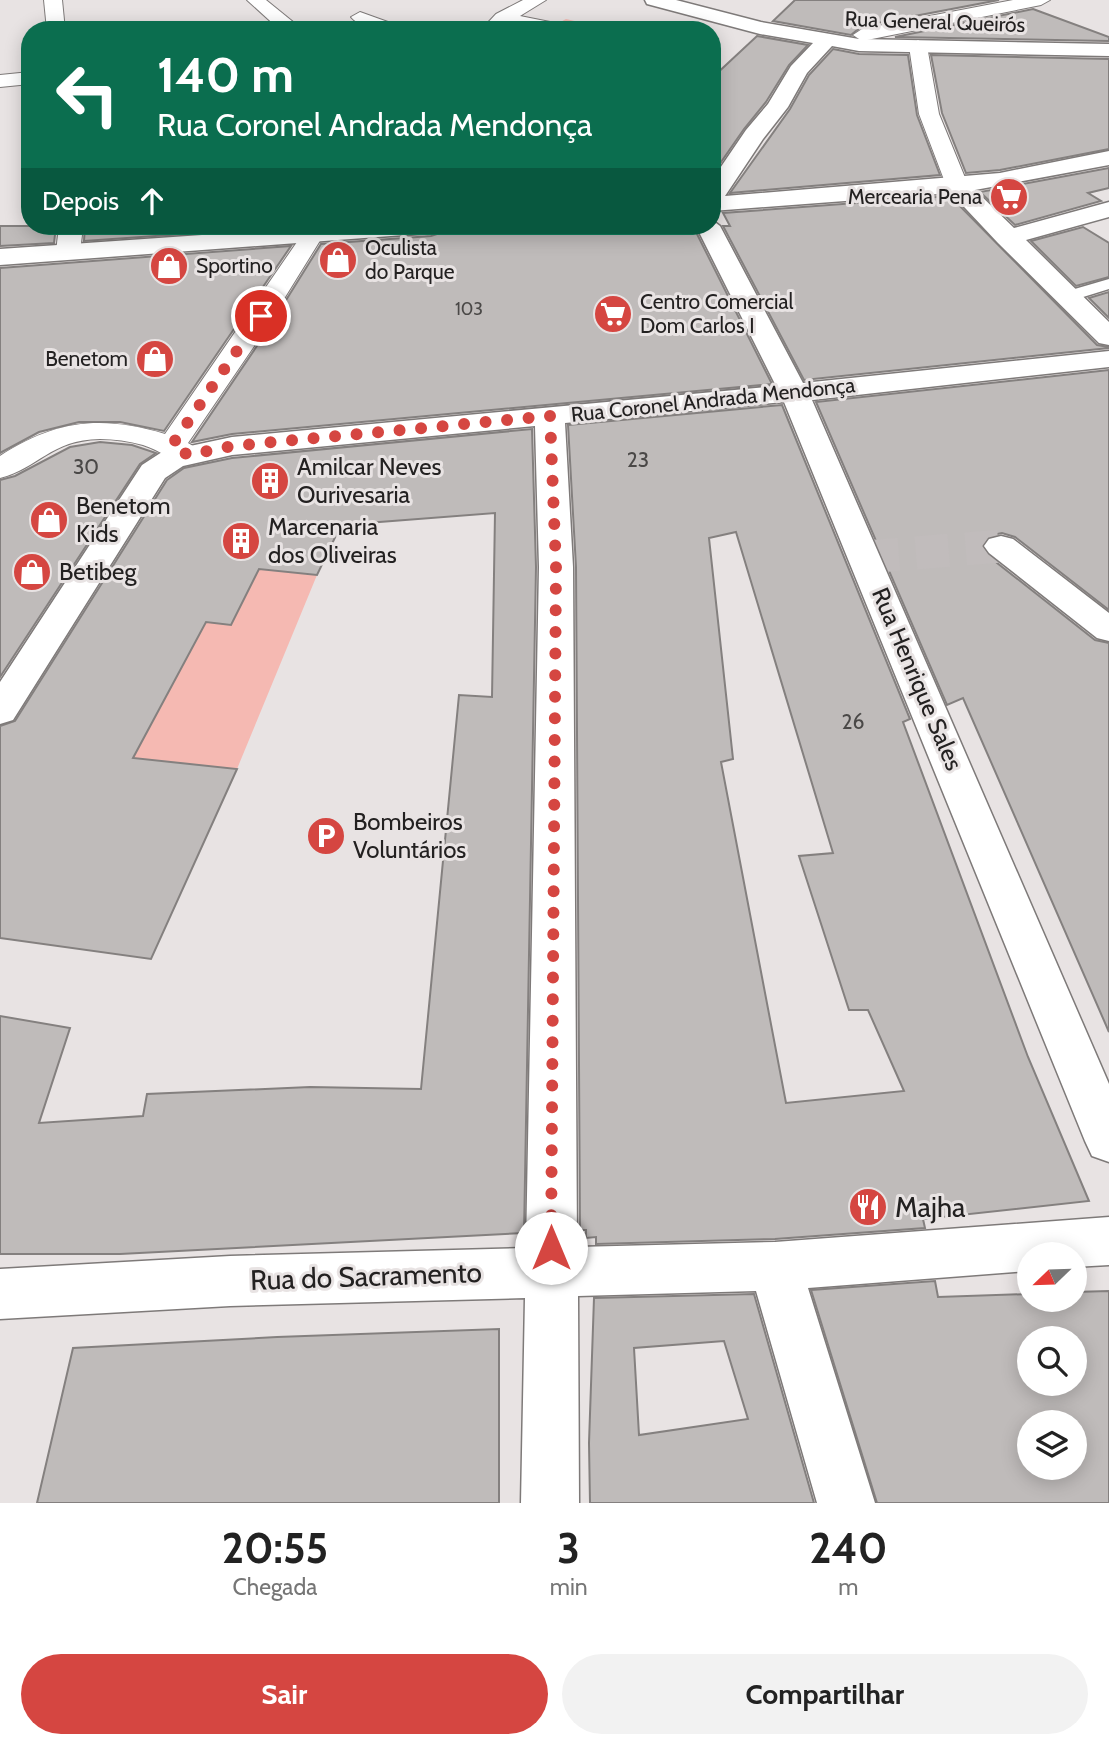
<!DOCTYPE html>
<html lang="pt">
<head>
<meta charset="utf-8">
<style>
  :root { --surface:#fff; --page:#f2f2f2; --text:#222; --muted:#767676; --accent:#d54641 }
  body { margin:0; font-family:Cabin,sans-serif; background:var(--page); color:var(--text); height:100vh; display:flex; flex-direction:column; font-size:26px; white-space:nowrap }
  * { box-sizing:border-box; margin:0 }
  p { font-size:23px; color:var(--muted) }
  .icon { flex:none; width:38px; height:38px; fill:none; stroke:currentColor; stroke-width:2; stroke-linecap:round; stroke-linejoin:round }
  .map { position:relative; height:1503px; overflow:hidden }
  .panel { display:flex; flex-direction:column; background:var(--surface); flex:1 }
  .panel>* { flex:none }
  .banner { position:absolute; left:21px; top:21px; width:700px; height:214px; border-radius:28px; box-shadow:0 4px 18px #0003; background:#0b6e4f; color:#fff; overflow:hidden }
  .needle { width:46px; rotate:247deg }
  .buttons { position:absolute; left:1017px; top:1242px; display:grid; gap:14px }
  .buttons a { display:grid; place-items:center; width:70px; height:70px; border-radius:50%; background:var(--surface); box-shadow:0 4px 18px #0003; font-size:35px }
  .pin { position:absolute; display:grid; place-items:center; width:60px; height:60px; color:#fff; margin:-30px; border:4px solid #fff; border-radius:50%; box-shadow:0 2px 7px #0007 }
  .me { position:absolute; width:77px; margin:-38px; rotate:0deg; stroke-linejoin:round; filter:drop-shadow(0 0 5px #0008) }
  .turn { display:flex; align-items:center; gap:24px; height:147px; padding:0 21px; font-size:32px }
  .turn .icon { width:91px; height:91px; stroke-width:2.5 }
  .turn b { display:block; font-size:49px; line-height:60px }
  .then { display:flex; align-items:center; height:66px; padding:0 21px; background:#0003; gap:14px; font-size:26px }
  .eta { display:flex; justify-content:space-evenly; align-items:center; height:119px; text-align:center }
  .eta b { font-size:42px; font-weight:800; line-height:49px }
  .action { display:flex; gap:14px; margin-top:auto; padding:14px 21px }
  .action a { flex:1; height:80px; border-radius:42px; background:var(--accent); color:#fff; font-size:28px; font-weight:800; line-height:80px; text-align:center }
  .action a+a { background:var(--page); color:var(--text) }
  .map>svg:first-child { display:block }
</style>
</head>
<body>
<div class="map">
<svg width="1109" height="1503" viewBox="0 0 1109 1503">
  <rect width="100%" height="100%" fill="#e8e3e3"/>
  <!-- green -->
  <g fill="#f5b9b2">
    <path d="M566,19L583,23L604,21L644,30H553V26Z"/>
    <path d="M259,569L317,575L237,769L128,758L202,621L231,625Z"/>
  </g>
  <!-- building -->
  <g fill="#bfbbba" stroke="#84807f" stroke-width="2" fill-rule="evenodd">
    <path d="M795,0H999L862,26L851,35L773,21Z"/>
    <path d="M1033,9L1109,37V41L895,37Z"/>
    <path d="M757,36L808,45L789,65L766,102L744,129L712,175V78Z"/>
    <path d="M833,49L859,54L908,55L917,115L940,175L730,193L790,109L809,75Z"/>
    <path d="M931,55L1109,59V149L1000,170L966,173L942,113Z"/>
    <path d="M1109,168V188L1088,193L1101,201L1015,225L980,192Z"/>
    <path d="M950,196L1097,345L1109,347V348L804,380L723,226H730L723,213Z"/>
    <path d="M0,226H56L54,243L0,246Z"/>
    <path d="M85,226H297L84,241Z"/>
    <path d="M503,226H693L772,384L232,434L192,442L263,337L321,244L431,236L443,232Z"/>
    <path d="M1083,227L1109,243V277L1076,286L1031,241Z"/>
    <path d="M291,246L164,431L120,422H79L39,432L0,453V268Z"/>
    <path d="M1109,292V318L1089,298Z"/>
    <path d="M1109,370V610L1015,537L1002,533L988,536L981,546L987,555L1095,640L1109,643V1032L963,698L947,705L816,402Z"/>
    <path d="M782,405L910,719L903,722L1028,1057L1089,1201L923,1219L925,1228L775,1239L596,1244V1237L586,1238V1230H580L576,567L568,425ZM736,532L833,853L799,856L849,1010H868L904,1091L786,1103L721,762L733,759L709,538Z"/>
    <path d="M532,429L536,567L524,1233L120,1254H0V1016L70,1028L39,1123L143,1116L147,1094L310,1087L421,1089L459,695L492,697L495,513L341,525L317,575L259,569L231,625L206,622L133,758L237,769L151,959L0,938V726L15,721L167,480L184,468L232,458Z"/>
    <path d="M100,442L132,445L156,453L140,464L0,677V480L15,476L70,447Z"/>
    <path d="M935,1281L938,1297L1029,1294V1300H1074V1292L1109,1291V1503H877L811,1290ZM1029,1339H1074V1384H1029ZM1029,1423H1074V1468H1029Z"/>
    <path d="M754,1294L814,1503H590L589,1443L594,1298ZM724,1341L748,1419L639,1435L634,1348Z"/>
    <path d="M499,1329V1503H37L73,1348L277,1337Z"/>
  </g>
  <g fill="none" stroke-linecap="round" stroke-linejoin="round">
    <!-- minor-tunnel -->
    <path stroke="#c1bcbc" stroke-width="33" stroke-dasharray="33 17" stroke-linecap="butt" d="M866,557L1001,546"/>
    <defs>
      <path id="service" d="M1109,279V289L1067,302L1059,297L1061,293Z"/>
      <g id="pedestrian">
        <path d="M44,0H62L65,30H47Z"/>
        <path d="M247,0H266L303,30H280Z"/>
        <path d="M523,0H546L520,16L555,23L557,27L555,30H534L506,24L501,30H481L496,14Z"/>
        <path d="M1013,0H1050L1041,5L862,41L853,35L862,29Z"/>
        <path d="M360,12L399,26L401,30C384,30 363,31 351,17Z"/>
        <path d="M918,40L927,46L939,114L968,185L965,190H949L946,185L919,114L909,46Z"/>
        <path d="M30,72V84L0,87V75Z"/>
        <path d="M59,226H83L80,252L77,257L68,259L59,257L56,252Z"/>
        <path d="M308,226H334L321,239L261,336L188,443L198,449L203,455L198,461C178,466 162,451 143,445C129,441 114,439 100,439C50,440 39,468 0,478V456C56,420 101,415 165,434Z"/>
      </g>
      <g id="minor">
        <path d="M645,0H676L761,22L859,39L1109,44V56L859,51L832,46L807,73L788,107L763,139L725,196L1000,173L1109,151V165L975,190L1014,228L1109,202V217L1026,240L1109,322V345L1099,343L998,243L951,193L712,211V180L746,130L768,104L791,66L813,43L760,34L647,4Z"/>
        <path d="M712,220L720,226L803,383L1109,351V367L812,400L1109,1084V1162L1092,1156L1085,1141L784,402L565,423L573,567L577,1247L775,1242L1109,1217V1265L1074,1267V1255H1029V1271L808,1288L875,1503H817L756,1291L578,1296L579,1503H521L525,1298L230,1306L0,1319V1269L230,1256L526,1248L539,567L535,426L232,455L183,466L165,478L13,720L0,724V682L142,465L162,452L232,437L776,386L696,226H712Z"/>
        <path d="M331,226H443L440,231L431,233L0,265V249Z"/>
        <path d="M1001,536L1013,539L1109,613V641L1097,638L989,553L984,546L989,539Z"/>
      </g>
    </defs>
    <!-- service casing -->
    <use href="#service" stroke="#7e7a79" stroke-width="3"/>
    <!-- pedestrian casing -->
    <use href="#pedestrian" stroke="#7e7a79" stroke-width="2"/>
    <!-- minor casing -->
    <use href="#minor" stroke="#7e7a79" stroke-width="3"/>
    <!-- service -->
    <use href="#service" fill="#fff" fill-rule="evenodd"/>
    <!-- pedestrian -->
    <use href="#pedestrian" fill="#fff" fill-rule="evenodd"/>
    <!-- minor -->
    <use href="#minor" fill="#fff" fill-rule="evenodd"/>
  </g>
  <g fill="none" stroke-linecap="round" stroke-linejoin="round">
    <!-- route -->
    <path stroke="#d54641" stroke-width="12" stroke-dasharray="0 21.6" d="M261,316L172,445L188,455L232,446L550,416L556,567L551,1248"/>
  </g>
  <!-- icons -->
  <defs>
    <symbol id="supermarket-disc" viewBox="-11 -11 22 22"><circle r="9.5" fill="#d54641" stroke="#e8e3e3"/><path d="M-6-5.5h2.5l.6 2H6L4.5 2H-2.5L-4.4-4H-6ZM-1.5 3.2a1.3 1.3 0 1 0 .1 0ZM3 3.2a1.3 1.3 0 1 0 .1 0Z" fill="#fff"/></symbol>
    <symbol id="shop-disc" viewBox="-11 -11 22 22"><circle r="9.5" fill="#d54641" stroke="#e8e3e3"/><path d="M-5-2.5h2.3a2.7 3.5 0 0 1 5.4 0H5L5.5 6h-11ZM-1.5-2.5h3a1.5 2.3 0 0 0-3 0Z" fill="#fff"/></symbol>
    <symbol id="building-disc" viewBox="-11 -11 22 22"><circle r="9.5" fill="#d54641" stroke="#e8e3e3"/><path d="M-4-6H4V6H1V3H-1V6H-4ZM-2.5-4.3h1.7v1.8h-1.7ZM.8-4.3h1.7v1.8H.8ZM-2.5-1h1.7V.8h-1.7ZM.8-1h1.7V.8H.8Z" fill="#fff"/></symbol>
    <symbol id="parking-disc" viewBox="-11 -11 22 22"><circle r="9.5" fill="#d54641" stroke="#e8e3e3"/><path d="M-3.5-5.5H1a3.5 3.5 0 0 1 0 7H-1V5.5H-3.5ZM-1-3.4V-.6H.8a1.4 1.4 0 0 0 0-2.8Z" fill="#fff"/></symbol>
    <symbol id="restaurant-disc" viewBox="-11 -11 22 22"><circle r="9.5" fill="#d54641" stroke="#e8e3e3"/><path d="M-5-6h1v4h1v-4h1v4h1v-4h1v5L-1.5 .5V6h-2V.5L-5-1ZM5-6V6H3V1.5H1.5Q1.5-4 5-6Z" fill="#fff"/></symbol>
  </defs>
  <g fill-rule="evenodd">
    <use href="#supermarket-disc" x="987" y="175" width="44" height="44"/>
    <use href="#shop-disc" x="316" y="238" width="44" height="44"/>
    <use href="#shop-disc" x="147" y="244" width="44" height="44"/>
    <use href="#supermarket-disc" x="591" y="292" width="44" height="44"/>
    <use href="#shop-disc" x="133" y="337" width="44" height="44"/>
    <use href="#building-disc" x="248" y="459" width="44" height="44"/>
    <use href="#shop-disc" x="27" y="498" width="44" height="44"/>
    <use href="#building-disc" x="219" y="519" width="44" height="44"/>
    <use href="#shop-disc" x="10" y="550" width="44" height="44"/>
    <use href="#parking-disc" x="304" y="814" width="44" height="44"/>
    <use href="#restaurant-disc" x="846" y="1185" width="44" height="44"/>
  </g>
  <g text-anchor="middle" stroke-width="6" stroke-linejoin="round" paint-order="stroke">
    <!-- far-number labels -->
    <g font-size="18" fill="#4a4847">
      <text x="469" y="315">103</text>
    </g>
    <!-- far-street labels -->
    <g font-size="21" fill="#232121" stroke="#e8e3e3">
      <text transform="translate(935 22) rotate(2)" y="7">Rua General Queirós</text>
      <text transform="translate(713 400) rotate(-6)" y="7">Rua Coronel Andrada Mendonça</text>
    </g>
    <!-- far-poi labels -->
    <g font-size="21" fill="#232121" stroke="#e8e3e3" text-anchor="start">
      <text x="982" y="204" text-anchor="end">Mercearia Pena</text>
      <text x="365" y="255">Oculista<tspan x="365" dy="24">do Parque</tspan></text>
      <text x="196" y="273">Sportino</text>
      <text x="640" y="309">Centro Comercial<tspan x="640" dy="24">Dom Carlos I</tspan></text>
      <text x="128" y="366" text-anchor="end">Benetom</text>
    </g>
    <!-- number labels -->
    <g font-size="21" fill="#4a4847">
      <text x="638" y="467">23</text>
      <text x="86" y="474">30</text>
      <text x="853" y="729">26</text>
    </g>
    <!-- poi labels -->
    <g font-size="24" fill="#232121" stroke="#e8e3e3" text-anchor="start">
      <text x="297" y="475">Amilcar Neves<tspan x="297" dy="28">Ourivesaria</tspan></text>
      <text x="76" y="514">Benetom<tspan x="76" dy="28">Kids</tspan></text>
      <text x="268" y="535">Marcenaria<tspan x="268" dy="28">dos Oliveiras</tspan></text>
      <text x="59" y="580">Betibeg</text>
      <text x="353" y="830">Bombeiros<tspan x="353" dy="28">Voluntários</tspan></text>
    </g>
    <!-- street labels -->
    <g font-size="24" fill="#232121" stroke="#e8e3e3">
      <text transform="translate(917 679) rotate(67)" y="8">Rua Henrique Sales</text>
    </g>
    <!-- near-poi labels -->
    <g font-size="28" fill="#232121" stroke="#e8e3e3" text-anchor="start">
      <text x="895" y="1217">Majha</text>
    </g>
    <!-- near-street labels -->
    <g font-size="28" fill="#232121" stroke="#e8e3e3">
      <text transform="translate(366 1276) rotate(-2)" y="10">Rua do Sacramento</text>
    </g>
  </g>
</svg>
<div class="buttons">
<a><svg class="needle" viewBox="-14 -14 28 28"><path d="M0-13l5 13h-10z" fill="#e53935"/><path d="M0 13l5-13h-10z" fill="#767676"/></svg></a>
<a><svg class="icon" aria-label="search" viewBox="0 0 24 24"><circle cx="10" cy="10" r="6"/><path d="M15 15l6 6"/></svg></a>
<a><svg class="icon" aria-label="layers" viewBox="0 0 24 24"><path d="M12 4l9 5-9 5-9-5zM3 14l9 5 9-5"/></svg></a>
</div>
<div class="pin" style="left:261px;top:316px;background:#d93025"><svg class="icon" aria-label="arrive" viewBox="0 0 24 24"><path d="M6 21V4h12l-3 4 3 4H6"/></svg></div>
<svg class="me" style="left:551px;top:1248px" viewBox="-20 -20 40 40"><circle r="19" fill="#fff"/><path d="M0-13L10 11 0 6-10 11z" fill="#d54641"/></svg>
<div class="banner">
<div class="turn"><svg class="icon" aria-label="left" viewBox="0 0 24 24"><path d="M17 20v-9H6M10 6l-5 5 5 5"/></svg><div><b>140 m</b>Rua Coronel Andrada Mendonça</div></div>
<div class="then">Depois<svg class="icon" aria-label="ahead" viewBox="0 0 24 24"><path d="M12 20V5M6 11l6-6 6 6"/></svg></div>
</div>
</div>
<section class="panel">
<div class="eta">
<div><b>20:55</b><p>Chegada</p></div>
<div><b>3</b><p>min</p></div>
<div><b>240</b><p>m</p></div>
</div>
<div class="action"><a>Sair</a><a>Compartilhar</a></div>
</section>
</body>
</html>
